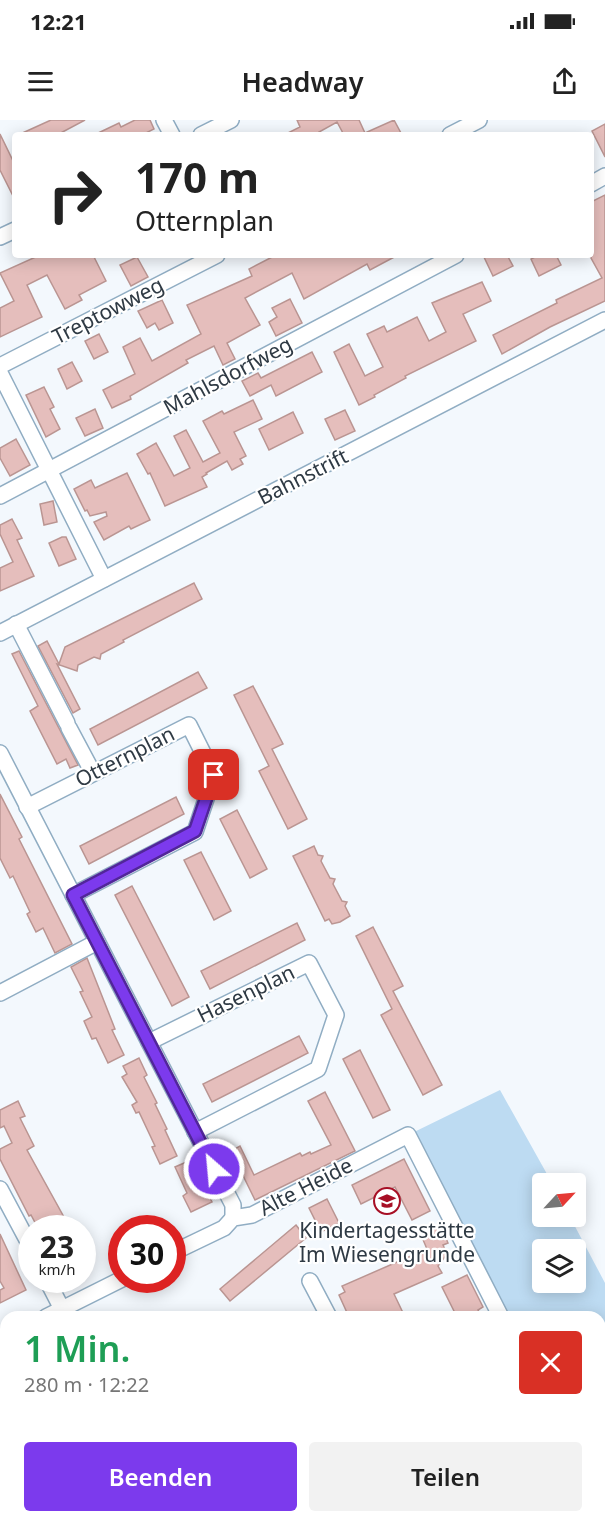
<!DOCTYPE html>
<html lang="de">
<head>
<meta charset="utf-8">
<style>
  :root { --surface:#fff; --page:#f2f2f2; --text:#222; --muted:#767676; --accent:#7c3aed }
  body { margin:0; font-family:"Noto Sans",sans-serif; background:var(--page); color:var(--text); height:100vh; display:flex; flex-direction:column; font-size:22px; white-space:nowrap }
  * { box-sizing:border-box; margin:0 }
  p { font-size:20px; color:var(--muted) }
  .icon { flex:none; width:33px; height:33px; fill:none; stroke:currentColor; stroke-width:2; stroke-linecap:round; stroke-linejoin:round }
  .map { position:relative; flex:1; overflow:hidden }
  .drawer { position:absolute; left:0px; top:1191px; width:606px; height:212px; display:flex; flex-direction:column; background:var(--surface); border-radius:18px 18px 0 0; box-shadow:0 3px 15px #0003 }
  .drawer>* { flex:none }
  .banner { position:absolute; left:12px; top:12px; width:582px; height:126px; border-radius:6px; box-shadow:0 3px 15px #0003; background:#fff; color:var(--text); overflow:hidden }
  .needle { width:39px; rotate:64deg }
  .buttons { position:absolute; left:532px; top:1053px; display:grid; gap:12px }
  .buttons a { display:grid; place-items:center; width:54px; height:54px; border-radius:6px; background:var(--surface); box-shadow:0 3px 15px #0003; font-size:30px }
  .speed { position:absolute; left:18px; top:1095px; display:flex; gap:12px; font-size:30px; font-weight:700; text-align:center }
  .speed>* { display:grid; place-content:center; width:78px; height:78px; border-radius:50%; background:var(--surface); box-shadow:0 3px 15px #0003; line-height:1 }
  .speed small { font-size:15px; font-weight:400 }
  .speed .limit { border:9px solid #d22; background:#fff; color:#111 }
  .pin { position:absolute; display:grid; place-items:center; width:51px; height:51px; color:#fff; margin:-26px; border-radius:12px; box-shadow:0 3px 9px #0006 }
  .me { position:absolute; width:66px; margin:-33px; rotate:333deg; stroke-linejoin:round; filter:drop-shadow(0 0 4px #0008) }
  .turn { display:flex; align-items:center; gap:21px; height:126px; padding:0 24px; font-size:27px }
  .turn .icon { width:78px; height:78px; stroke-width:2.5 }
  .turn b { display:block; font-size:42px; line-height:51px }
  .round { display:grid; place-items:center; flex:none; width:63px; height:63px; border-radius:6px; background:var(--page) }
  .overview { display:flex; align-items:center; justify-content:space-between; height:102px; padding:0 24px }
  h1 { font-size:36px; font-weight:600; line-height:45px; color:#1e9e55 }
  .cta { display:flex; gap:12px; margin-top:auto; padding:12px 24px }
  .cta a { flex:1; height:69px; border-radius:6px; background:var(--accent); color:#fff; font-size:24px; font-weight:600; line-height:69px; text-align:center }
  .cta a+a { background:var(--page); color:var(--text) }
  .status { display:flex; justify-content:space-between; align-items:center; height:42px; padding:0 30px; background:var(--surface); direction:ltr }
  .status svg { height:16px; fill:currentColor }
  header { display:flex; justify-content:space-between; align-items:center; height:78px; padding:0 24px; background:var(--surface); font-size:27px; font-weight:600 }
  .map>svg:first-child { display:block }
</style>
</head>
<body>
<div class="status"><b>12:21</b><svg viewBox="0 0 49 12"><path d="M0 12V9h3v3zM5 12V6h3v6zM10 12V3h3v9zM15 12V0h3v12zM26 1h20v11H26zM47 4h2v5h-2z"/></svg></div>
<header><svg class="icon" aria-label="menu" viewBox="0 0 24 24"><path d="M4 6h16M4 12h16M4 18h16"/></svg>Headway<svg class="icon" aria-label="share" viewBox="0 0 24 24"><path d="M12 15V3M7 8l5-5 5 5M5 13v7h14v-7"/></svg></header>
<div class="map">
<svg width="605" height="1402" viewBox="0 0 605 1402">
  <rect width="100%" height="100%" fill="#f3f8fd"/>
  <!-- green -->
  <path fill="#bddbf2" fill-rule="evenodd" d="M500,970L552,1063L543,1064V1096L570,1097L605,1163V1402L600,1393V1197H501L408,1015ZM543,1130H576V1162H543Z"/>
  <!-- building -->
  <g fill="#e5bebc" stroke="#ba9592" stroke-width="1.5">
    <path d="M51,0H85L57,15H18Z"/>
    <path d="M135,0H150L154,9L142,15H94L119,3L121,7Z"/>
    <path d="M297,0H359L365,13L394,0L402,15H344L337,2L319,12L321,15H284L300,7Z"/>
    <path d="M605,4V37L592,11Z"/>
    <path d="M0,14L15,45V80L0,50Z"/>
    <path d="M605,75V181L550,207L502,234L493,215L557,183L556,180L602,158L591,138V82Z"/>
    <path d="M40,135H93L106,161L79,175L82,180L65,189L47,155L27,165L42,197L0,217V188L14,181L0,153Z"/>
    <path d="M276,135H398L370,150L367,144L304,179L292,153L245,178L260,205L227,223L235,239L223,245L214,226L186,240L188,243L130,276L131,279L112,288L103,270L135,254L123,227L140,218L152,241L201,214L187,185L252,156L249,149Z"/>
    <path d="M483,135H507L513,146L493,156Z"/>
    <path d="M539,135H556L561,145L539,156L531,139Z"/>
    <path d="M137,137L148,157L131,166L120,145Z"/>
    <path d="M482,162L491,181L463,194L476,221L405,256L406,258L374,275L375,277L359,285L334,232L349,224L365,256L383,247L367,214L384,206L387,212L417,197L429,221L446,212L432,183Z"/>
    <path d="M290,179L302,203L276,216L269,202L277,197L272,188Z"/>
    <path d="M162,180L173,203L159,210L155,203L147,208L138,191Z"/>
    <path d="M99,214L108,232L94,239L85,221Z"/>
    <path d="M312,232L322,252L276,276L271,265L250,276L242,261L258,253L261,258Z"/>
    <path d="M72,242L82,261L67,269L58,249Z"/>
    <path d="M44,267L54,287L50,289L60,309L46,317L26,275Z"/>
    <path d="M253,280L262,299L234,312L246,336L240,339L243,344L232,350L227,341L206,353L207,354L202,357L207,367L165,386L150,353L148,354L137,334L156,323L174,356L190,348L174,316L186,310L203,342L220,333L203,301L222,291L224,294Z"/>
    <path d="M95,289L103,308L85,316L76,298Z"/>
    <path d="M345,290L355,311L335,320L325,299Z"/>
    <path d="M293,292L303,313L269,330L259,309Z"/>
    <path d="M16,319L30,345L10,356L0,338V328Z"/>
    <path d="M127,353L150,400L131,409L129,406L104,420L94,402L107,396L106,392L90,396L87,390L85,391L74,369L91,360L95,368Z"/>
    <path d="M53,381L57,402L44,405L40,384Z"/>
    <path d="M12,399L22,418L17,420L34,456L0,471V448L13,442L0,414V405Z"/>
    <path d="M62,417H66L76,439L59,446L49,423Z"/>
    <path d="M194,463L202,479L123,520L124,522L101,534L100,539L94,537L78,545L77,551L57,544L80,589L73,593L38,526L47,521L59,544L65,527Z"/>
    <path d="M19,531L78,645L70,648L66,639L57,644L30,591L38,586L12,534Z"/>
    <path d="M198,552L207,568L98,625L90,609Z"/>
    <path d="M253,566L283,624L272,629L307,699L288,709L259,651L269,646L234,575Z"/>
    <path d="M0,674L22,717L19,719L72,824L55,833L43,808L36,812L27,794L30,792L13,756L10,758L0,738Z"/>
    <path d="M176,677L184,694L89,744L80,726Z"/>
    <path d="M237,690L267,749L250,758L220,699Z"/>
    <path d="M314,726L318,735L323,736L321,741L330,758L335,759L333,764L342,781L347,782L345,786L350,796L340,802L332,804L329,799L325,801L293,736Z"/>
    <path d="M201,732L231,791L214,800L184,740Z"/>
    <path d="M132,766L189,877L172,886L115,775Z"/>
    <path d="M297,803L305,820L210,869L201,851Z"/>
    <path d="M373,807L403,866L393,871L442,965L423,975L381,895L392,889L356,816Z"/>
    <path d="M87,838L115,909L112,910L124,935L108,943L96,918L92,919L84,901L92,897L80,872L83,871L71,847Z"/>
    <path d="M299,916L308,933L212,982L203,964Z"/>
    <path d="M360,930L390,990L373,998L343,939Z"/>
    <path d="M139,938L147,955L144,957L157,983L155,984L167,1009L165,1010L177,1036L160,1044L152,1027L155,1026L139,992L136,993L132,985L137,982L122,957L127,954L123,946Z"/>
    <path d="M325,972L355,1031L255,1080L231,1031L240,1026L254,1055L300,1033L302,1036L310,1032L311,1034L331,1025L308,981Z"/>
    <path d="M18,981L25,996L20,998L34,1026L27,1030L70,1108H38L31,1095L29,1096L0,1039V1029L12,1023L4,1006L0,1008V990Z"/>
    <path d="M404,1039L430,1091L412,1100L395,1067L361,1084L352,1065Z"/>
    <path d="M191,1040L212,1082L191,1092L183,1076L187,1073L175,1047Z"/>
    <path d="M327,1079L339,1103L321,1112L309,1088Z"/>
    <path d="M296,1105L306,1118L230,1181L220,1169Z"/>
    <path d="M441,1106L448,1123L443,1125L447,1134L438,1146L442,1153L394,1174L405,1197H349L339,1175L345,1172L342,1166L427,1129L421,1115Z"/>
    <path d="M0,1114L26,1170L0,1183V1170L4,1168L0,1161Z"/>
    <path d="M467,1155L483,1187L478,1190L482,1197H457L442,1167Z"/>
  </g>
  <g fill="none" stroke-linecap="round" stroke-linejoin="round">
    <defs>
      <g id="minor">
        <path d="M164,0L172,15"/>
        <path d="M201,15L231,0"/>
        <path d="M450,15L479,0"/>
        <path d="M591,64L605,56"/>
        <path d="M0,117L15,110"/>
        <path d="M0,246L217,135"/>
        <path d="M0,253L104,459"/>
        <path d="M0,376L456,135"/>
        <path d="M16,504L67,603"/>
        <path d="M0,513L605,200"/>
        <path d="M69,608L93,653"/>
        <path d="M0,633L233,1085V1098"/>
        <path d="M27,687L189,605L214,655L195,712L73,775"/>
        <path d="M0,873L97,822"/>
        <path d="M149,922L309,843L336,895L318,949L195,1012"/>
        <path d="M0,1069L32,1129"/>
        <path d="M172,1133L224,1108L233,1098L252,1095L408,1015L501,1197"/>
        <path d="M47,1160L62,1189"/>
        <path d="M310,1161L329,1197"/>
        <path d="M46,1197L122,1159"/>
        <path d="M0,1221L6,1218"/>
        <path d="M600,1393L605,1402"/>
        <path d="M417,1396L418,1402"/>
      </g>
    </defs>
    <!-- minor casing -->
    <use href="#minor" stroke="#90adc3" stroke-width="18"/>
    <!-- minor -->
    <use href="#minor" stroke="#fff" stroke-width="15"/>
  </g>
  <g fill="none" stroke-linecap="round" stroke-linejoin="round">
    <defs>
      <path id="route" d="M214,655L195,711L73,775L214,1049"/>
    </defs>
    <!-- route casing -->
    <use href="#route" stroke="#51269a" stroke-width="15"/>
    <!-- route -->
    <use href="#route" stroke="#7c3aed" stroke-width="10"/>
  </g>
  <!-- icons -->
  <defs>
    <symbol id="school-ring" viewBox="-11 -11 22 22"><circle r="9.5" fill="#fff" stroke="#a70f25" stroke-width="1.5"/><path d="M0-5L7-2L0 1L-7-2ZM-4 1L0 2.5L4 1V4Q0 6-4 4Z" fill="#a70f25"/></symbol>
  </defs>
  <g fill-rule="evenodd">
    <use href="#school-ring" x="372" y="1066" width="30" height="30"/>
  </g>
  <g text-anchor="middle" stroke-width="4.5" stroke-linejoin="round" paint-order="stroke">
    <!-- street labels -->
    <g font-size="21" fill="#2f3a44" stroke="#fff">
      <text transform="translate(108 191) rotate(-27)" y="7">Treptowweg</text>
      <text transform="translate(228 256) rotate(-28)" y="7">Mahlsdorfweg</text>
      <text transform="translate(303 357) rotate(-27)" y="7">Bahnstrift</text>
      <text transform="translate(125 637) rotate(-27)" y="7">Otternplan</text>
      <text transform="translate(246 874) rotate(-26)" y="7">Hasenplan</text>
      <text transform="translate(306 1067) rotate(-27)" y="7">Alte Heide</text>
    </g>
    <!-- poi labels -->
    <g font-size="21" fill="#2f3a44" stroke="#fff">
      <text x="387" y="1118">Kindertagesstätte<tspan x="387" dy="24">Im Wiesengrunde</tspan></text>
    </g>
  </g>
</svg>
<div class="buttons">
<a><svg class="needle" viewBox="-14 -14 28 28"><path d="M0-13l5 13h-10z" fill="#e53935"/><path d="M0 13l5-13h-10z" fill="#767676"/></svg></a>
<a><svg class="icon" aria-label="layers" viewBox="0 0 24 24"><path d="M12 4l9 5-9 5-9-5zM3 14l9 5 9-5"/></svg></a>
</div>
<div class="speed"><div>23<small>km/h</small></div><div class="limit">30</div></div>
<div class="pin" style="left:214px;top:655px;background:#d93025"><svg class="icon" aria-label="arrive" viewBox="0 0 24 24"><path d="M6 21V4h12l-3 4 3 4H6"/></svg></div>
<svg class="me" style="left:214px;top:1049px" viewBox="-20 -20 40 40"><circle r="17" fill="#7c3aed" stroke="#fff" stroke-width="3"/><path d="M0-11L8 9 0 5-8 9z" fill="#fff"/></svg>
<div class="banner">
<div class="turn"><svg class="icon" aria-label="right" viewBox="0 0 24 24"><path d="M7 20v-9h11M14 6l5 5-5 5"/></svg><div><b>170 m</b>Otternplan</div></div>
</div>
<section class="drawer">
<div class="overview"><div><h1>1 Min.</h1><p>280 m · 12:22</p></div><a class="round" style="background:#d93025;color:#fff"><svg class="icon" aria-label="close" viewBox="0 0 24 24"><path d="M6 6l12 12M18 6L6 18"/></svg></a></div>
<div class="cta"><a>Beenden</a><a>Teilen</a></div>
</section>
</div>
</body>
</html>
